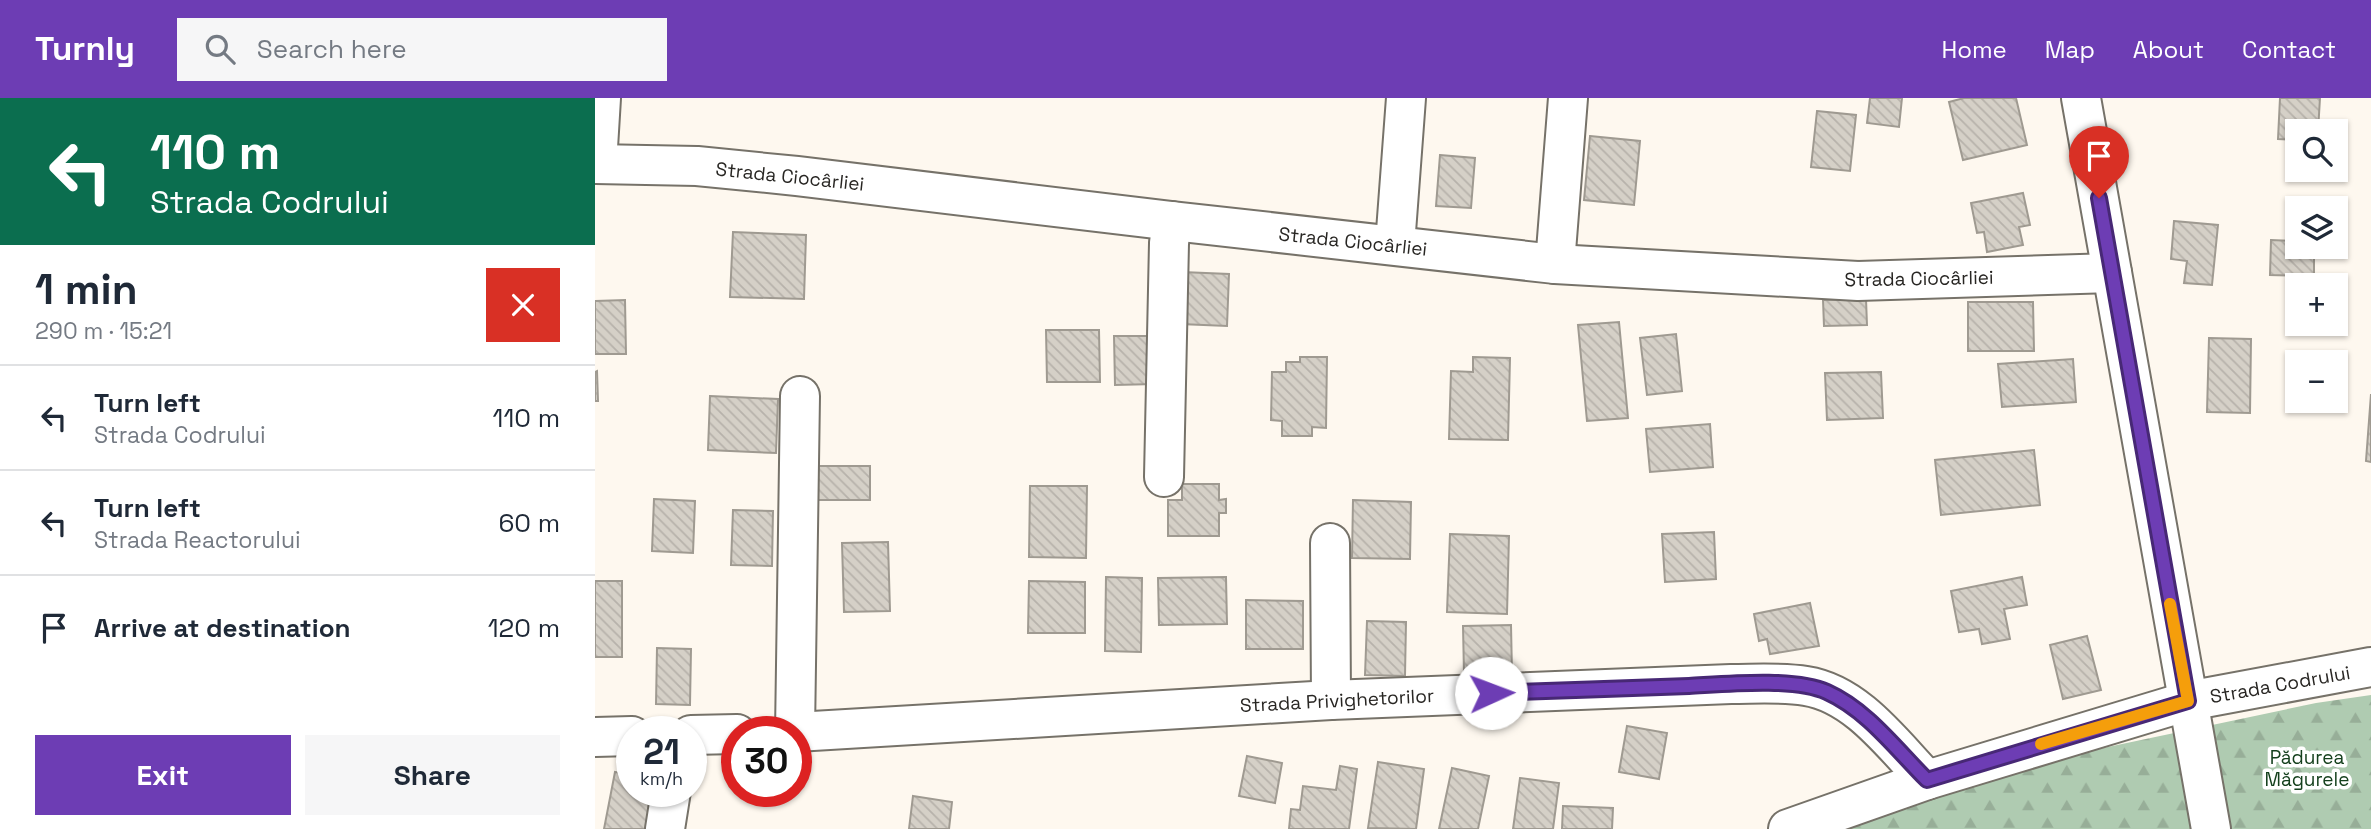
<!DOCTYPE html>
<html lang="en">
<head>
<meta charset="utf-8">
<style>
  :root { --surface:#fff; --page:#f6f6f7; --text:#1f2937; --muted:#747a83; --line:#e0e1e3; --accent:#6d3db4 }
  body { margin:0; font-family:"Space Grotesk",sans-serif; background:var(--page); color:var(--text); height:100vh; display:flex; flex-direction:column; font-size:26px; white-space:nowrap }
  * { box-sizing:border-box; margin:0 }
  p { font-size:23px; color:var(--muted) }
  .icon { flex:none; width:38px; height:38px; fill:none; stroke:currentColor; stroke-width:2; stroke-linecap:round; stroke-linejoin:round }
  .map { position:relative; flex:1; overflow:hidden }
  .sheet { display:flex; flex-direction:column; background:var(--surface); width:595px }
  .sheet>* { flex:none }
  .banner { background:#0b6e4f; color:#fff; overflow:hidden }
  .buttons { position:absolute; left:1690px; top:21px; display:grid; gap:14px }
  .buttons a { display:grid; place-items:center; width:63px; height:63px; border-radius:0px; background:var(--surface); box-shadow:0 2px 5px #0004; font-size:35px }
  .speed { position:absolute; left:21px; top:618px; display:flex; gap:14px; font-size:35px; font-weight:700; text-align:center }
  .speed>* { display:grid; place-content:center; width:91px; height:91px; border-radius:50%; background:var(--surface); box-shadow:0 2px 5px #0004; line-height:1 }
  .speed small { font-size:18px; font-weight:400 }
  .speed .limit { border:10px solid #d22; background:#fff; color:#111 }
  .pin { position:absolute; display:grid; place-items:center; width:60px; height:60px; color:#fff; margin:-72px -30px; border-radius:50% 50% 50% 0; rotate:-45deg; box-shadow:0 0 7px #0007 }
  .pin .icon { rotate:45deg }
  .me { position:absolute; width:77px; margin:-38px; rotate:88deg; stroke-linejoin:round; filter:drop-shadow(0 0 5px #0008) }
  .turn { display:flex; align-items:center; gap:24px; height:147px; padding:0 35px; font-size:32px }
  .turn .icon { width:91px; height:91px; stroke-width:2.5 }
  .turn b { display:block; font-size:49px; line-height:60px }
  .round { display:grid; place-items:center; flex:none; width:74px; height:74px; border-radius:0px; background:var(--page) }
  .overview { display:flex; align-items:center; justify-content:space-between; height:119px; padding:0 35px }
  h1 { font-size:42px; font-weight:800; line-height:52px }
  .cta { display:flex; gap:14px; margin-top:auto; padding:14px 35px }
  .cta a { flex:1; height:80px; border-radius:0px; background:var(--accent); color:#fff; font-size:28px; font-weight:800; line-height:80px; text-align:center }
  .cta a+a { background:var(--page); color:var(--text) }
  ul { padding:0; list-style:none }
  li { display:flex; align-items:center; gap:21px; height:105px; padding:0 35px; border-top:2px solid var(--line) }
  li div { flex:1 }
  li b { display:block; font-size:26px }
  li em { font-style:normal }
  header { display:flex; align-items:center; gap:42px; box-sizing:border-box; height:98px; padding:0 35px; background:var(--accent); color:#fff }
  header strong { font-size:33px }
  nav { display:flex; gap:38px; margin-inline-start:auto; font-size:24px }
  .search { width:490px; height:63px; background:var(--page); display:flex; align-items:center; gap:18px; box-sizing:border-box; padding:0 24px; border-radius:0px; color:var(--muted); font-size:26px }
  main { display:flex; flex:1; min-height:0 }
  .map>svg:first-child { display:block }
</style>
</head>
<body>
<header>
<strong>Turnly</strong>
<div class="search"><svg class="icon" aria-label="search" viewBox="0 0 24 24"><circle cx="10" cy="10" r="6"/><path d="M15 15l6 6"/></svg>Search here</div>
<nav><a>Home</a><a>Map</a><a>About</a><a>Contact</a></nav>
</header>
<main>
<section class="sheet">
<div class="banner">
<div class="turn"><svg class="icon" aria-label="left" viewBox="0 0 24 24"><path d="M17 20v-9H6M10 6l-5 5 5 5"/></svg><div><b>110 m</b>Strada Codrului</div></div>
</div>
<div class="overview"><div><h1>1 min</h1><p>290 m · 15:21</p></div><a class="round" style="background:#d93025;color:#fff"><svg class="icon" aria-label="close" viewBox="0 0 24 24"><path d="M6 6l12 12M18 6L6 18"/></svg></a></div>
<ul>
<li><svg class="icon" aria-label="left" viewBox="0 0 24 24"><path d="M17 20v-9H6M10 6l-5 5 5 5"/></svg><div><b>Turn left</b><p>Strada Codrului</p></div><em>110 m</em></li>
<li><svg class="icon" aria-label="left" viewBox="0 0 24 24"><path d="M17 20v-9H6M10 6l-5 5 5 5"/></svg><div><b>Turn left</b><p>Strada Reactorului</p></div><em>60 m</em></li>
<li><svg class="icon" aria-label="arrive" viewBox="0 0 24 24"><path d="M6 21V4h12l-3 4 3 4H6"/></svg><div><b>Arrive at destination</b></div><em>120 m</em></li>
</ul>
<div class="cta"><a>Exit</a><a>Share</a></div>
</section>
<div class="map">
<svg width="1776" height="731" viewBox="0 0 1776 731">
  <defs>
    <pattern id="forest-firs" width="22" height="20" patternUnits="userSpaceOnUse" patternTransform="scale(1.75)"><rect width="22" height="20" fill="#afcbb1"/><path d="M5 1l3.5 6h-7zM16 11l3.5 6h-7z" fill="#97ae98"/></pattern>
    <pattern id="building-back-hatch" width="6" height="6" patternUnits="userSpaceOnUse" patternTransform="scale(1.75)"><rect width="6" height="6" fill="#d5d0c7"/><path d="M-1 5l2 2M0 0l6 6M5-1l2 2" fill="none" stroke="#b7b2ab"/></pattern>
  </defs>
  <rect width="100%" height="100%" fill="#fef8ef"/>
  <!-- forest -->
  <path fill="url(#forest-firs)" d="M1776,597V731H1249L1352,683L1721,605Z"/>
  <!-- building -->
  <g fill="url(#building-back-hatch)" stroke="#9f9a91" stroke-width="2">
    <path d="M1275,0H1307L1304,29L1272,25Z"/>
    <path d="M1369,0H1421L1432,47L1368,62L1354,4Z"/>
    <path d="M1685,0H1725L1723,33H1703V42L1683,41Z"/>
    <path d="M1222,13L1261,17L1255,73L1216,69Z"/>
    <path d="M995,38L1045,43L1039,107L989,102Z"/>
    <path d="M845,57L880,60L876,110L841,108Z"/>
    <path d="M1428,95L1435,127L1424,129L1428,147L1392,154L1389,134L1382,135L1376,105Z"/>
    <path d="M1579,123L1623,127L1617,187L1589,185L1592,163L1576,161Z"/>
    <path d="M138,134L211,137L209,201L135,199Z"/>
    <path d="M1676,142L1703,143V149H1719V178L1675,177Z"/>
    <path d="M587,174L634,176L632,228L585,226Z"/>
    <path d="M1271,201L1272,227L1229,228L1228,202Z"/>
    <path d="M30,202L31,256H0V203Z"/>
    <path d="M1373,204H1438L1439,253H1373Z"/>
    <path d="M1024,224L1033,320L992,323L983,227Z"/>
    <path d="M451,232H504L505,284H452Z"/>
    <path d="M1081,236L1087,293L1052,297L1045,240Z"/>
    <path d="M519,238H560V286L520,287Z"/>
    <path d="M1614,240L1656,241L1655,315L1612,314Z"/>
    <path d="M705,259H732L731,330L717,329V338H687V323L676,322L677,274H691V264H705Z"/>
    <path d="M878,259L915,260L913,342L854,341L856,273L878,274Z"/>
    <path d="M1478,261L1481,304L1407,309L1403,266Z"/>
    <path d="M2,273L3,303H0V274Z"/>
    <path d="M1286,274L1288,320L1232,322L1230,275Z"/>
    <path d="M1776,296V364L1771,363Z"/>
    <path d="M115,298L183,301L181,355L113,352Z"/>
    <path d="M1115,326L1118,369L1055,374L1051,331Z"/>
    <path d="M1439,352L1445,407L1346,417L1340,362Z"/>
    <path d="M221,368H275V402H222Z"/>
    <path d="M587,386H624V402L631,401V415H624V438H573V402H587Z"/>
    <path d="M435,388H492L491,460L434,459Z"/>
    <path d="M59,401L100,403L98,455L57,453Z"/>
    <path d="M758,402L816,404L815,461L757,460Z"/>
    <path d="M138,412L178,413L177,468L136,467Z"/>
    <path d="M1119,434L1121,481L1070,484L1067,436Z"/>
    <path d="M855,436L914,438L912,516L852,514Z"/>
    <path d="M293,444L295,513L249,514L247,445Z"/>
    <path d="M511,479L547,480L546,554L510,553Z"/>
    <path d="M631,479L632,526L564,527L563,480Z"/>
    <path d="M1427,479L1432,507L1409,511L1415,541L1387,546L1384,531L1364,534L1356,493Z"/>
    <rect x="0" y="483" width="27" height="76"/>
    <path d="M434,483L490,484V535H433Z"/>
    <path d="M651,502L708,503V551H651Z"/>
    <path d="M1215,505L1224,548L1175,556L1172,541L1164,543L1159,516Z"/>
    <path d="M772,523L811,524L810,578L770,577Z"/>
    <path d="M916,527L917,575L869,576L868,528Z"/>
    <path d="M1492,538L1506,592L1468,601L1455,547Z"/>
    <path d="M62,550L96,551L95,607L61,606Z"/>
    <path d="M1032,628L1072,635L1064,681L1024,674Z"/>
    <path d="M652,658L687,665L680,705L644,698Z"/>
    <path d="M783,664L829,671L821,731L773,730Z"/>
    <path d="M745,668L762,671L754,731H694L696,711L705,712L708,688L741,692Z"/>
    <path d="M857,670L894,678L883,731H844Z"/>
    <path d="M20,674L37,677V693H61L53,731H9Z"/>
    <path d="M925,680L964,685L958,731H918Z"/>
    <path d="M318,698L357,704L354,731H314Z"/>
    <path d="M968,708L1018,710L1017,731H967Z"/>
  </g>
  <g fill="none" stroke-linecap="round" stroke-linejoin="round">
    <defs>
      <g id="minor">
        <path d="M1486,0L1616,731"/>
        <path d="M0,66L102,68L202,78L577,123L960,166L1263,183L1517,175"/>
        <path d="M2,66L6,0"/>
        <path d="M800,147L811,0"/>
        <path d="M960,166L973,0"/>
        <path d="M569,379L574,145L577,123"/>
        <path d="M735,445L736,602"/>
        <path d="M200,634L205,298"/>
        <path d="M201,634L736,602L1136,586C1160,586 1187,584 1211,588C1262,596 1298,647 1332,682"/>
        <path d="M96,637L142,636"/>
        <path d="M0,639L37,638"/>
        <path d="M70,731L76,693"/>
        <path d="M1193,731L1332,682L1593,603L1776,569"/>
      </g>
    </defs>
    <!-- minor casing -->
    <use href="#minor" stroke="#767269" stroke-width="42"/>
    <!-- minor -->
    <use href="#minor" stroke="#fff" stroke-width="38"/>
  </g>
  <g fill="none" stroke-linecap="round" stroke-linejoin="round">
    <defs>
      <path id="route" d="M896,595C962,593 1028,590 1094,588C1130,586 1199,579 1232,594C1272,612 1301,651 1332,682L1593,603L1504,100"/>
    </defs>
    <!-- route casing -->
    <use href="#route" stroke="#472875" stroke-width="18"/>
    <!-- route -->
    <use href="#route" stroke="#6d3db4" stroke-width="12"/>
    <!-- slow -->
    <path stroke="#f59e0b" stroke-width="12" d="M1446,646L1593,603L1575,506"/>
  </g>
  <g text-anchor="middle" stroke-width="7" stroke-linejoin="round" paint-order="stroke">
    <!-- street labels -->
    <g font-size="19" fill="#282623" stroke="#fff">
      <text transform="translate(195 78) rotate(6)" y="7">Strada Ciocârliei</text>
      <text transform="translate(758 143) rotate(6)" y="7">Strada Ciocârliei</text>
      <text transform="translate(1324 180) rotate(-1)" y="7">Strada Ciocârliei</text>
      <text transform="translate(1685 586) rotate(-10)" y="7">Strada Codrului</text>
      <text transform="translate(742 602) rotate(-3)" y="7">Strada Privighetorilor</text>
    </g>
    <!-- park labels -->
    <g font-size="19" fill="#15401d" stroke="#fff">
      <text x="1712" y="666">Pădurea<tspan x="1712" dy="22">Măgurele</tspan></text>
    </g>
  </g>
</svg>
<div class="buttons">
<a><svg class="icon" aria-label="search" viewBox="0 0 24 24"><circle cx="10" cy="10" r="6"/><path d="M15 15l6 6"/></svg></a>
<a><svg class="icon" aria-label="layers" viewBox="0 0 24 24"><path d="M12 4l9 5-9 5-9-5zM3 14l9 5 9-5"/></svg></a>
<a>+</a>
<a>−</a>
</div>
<div class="speed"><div>21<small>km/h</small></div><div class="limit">30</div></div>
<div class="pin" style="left:1504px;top:100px;background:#d93025"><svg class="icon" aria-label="arrive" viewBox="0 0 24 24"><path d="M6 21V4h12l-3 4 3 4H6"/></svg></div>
<svg class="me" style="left:896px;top:595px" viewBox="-20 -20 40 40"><circle r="19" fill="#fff"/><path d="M0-13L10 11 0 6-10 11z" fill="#6d3db4"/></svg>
</div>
</main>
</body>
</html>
